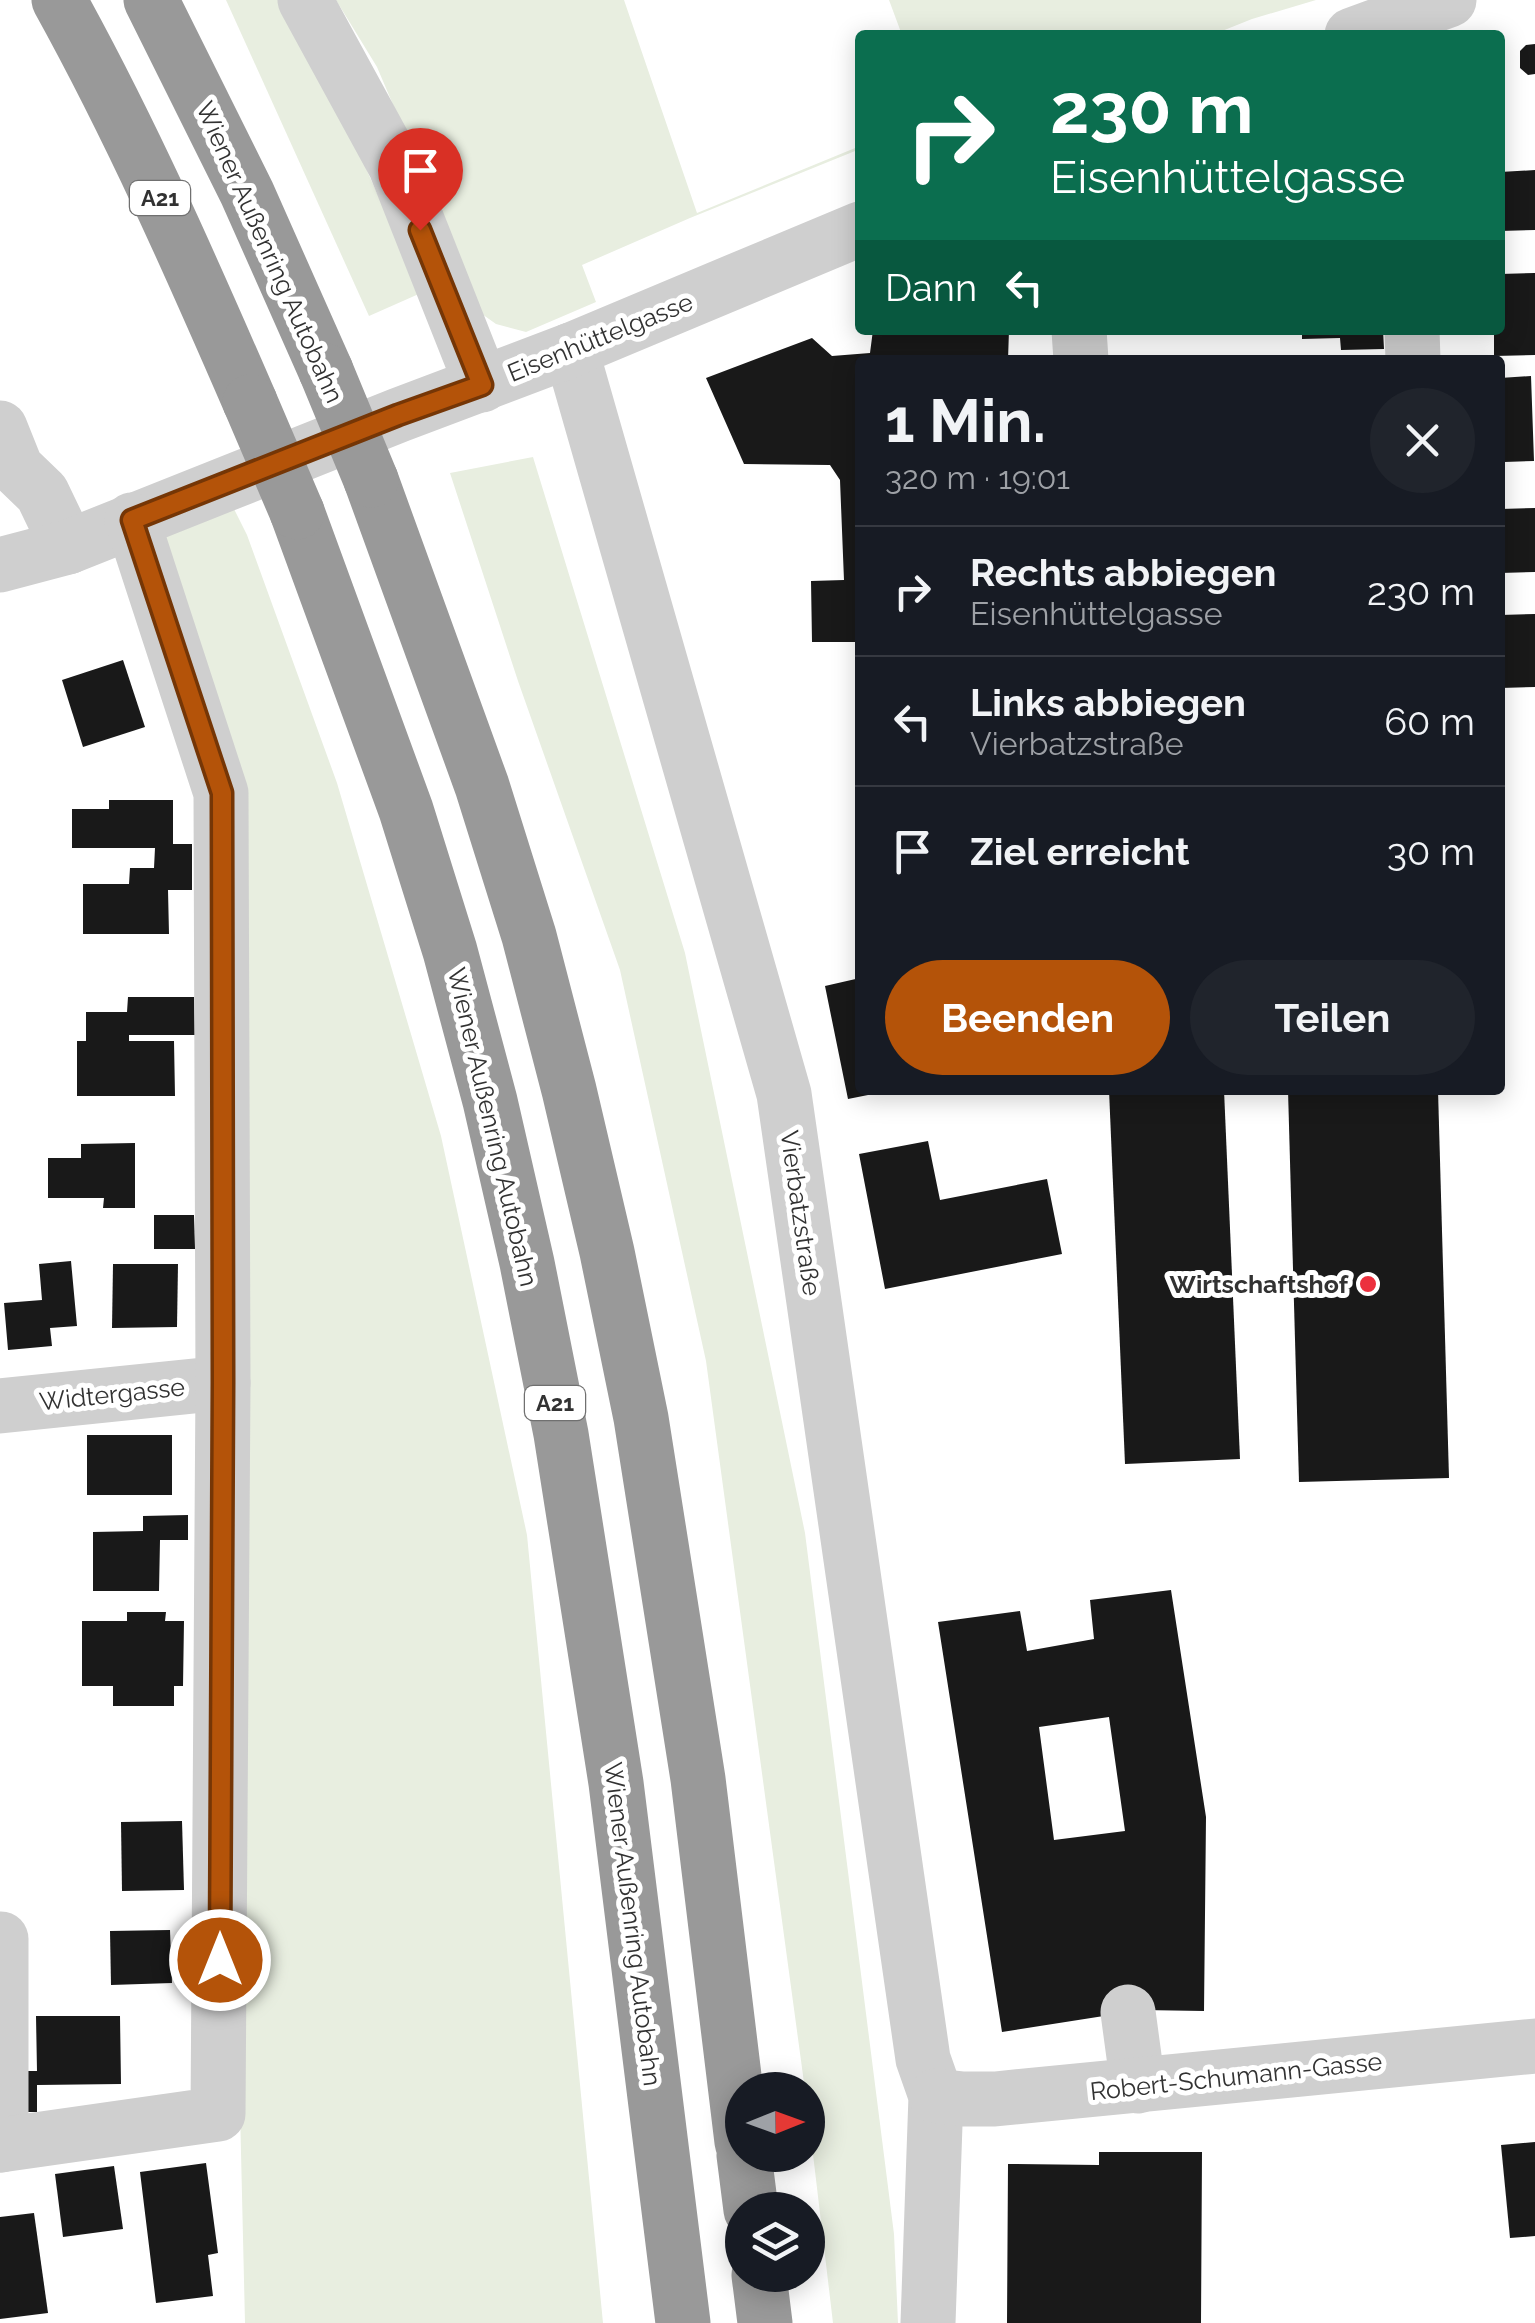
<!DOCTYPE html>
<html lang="de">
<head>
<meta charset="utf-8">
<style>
  :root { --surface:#171b24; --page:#20242c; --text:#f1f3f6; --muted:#9ea1a6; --line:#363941; --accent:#b45309 }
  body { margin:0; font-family:Raleway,sans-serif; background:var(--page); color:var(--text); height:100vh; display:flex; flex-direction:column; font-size:38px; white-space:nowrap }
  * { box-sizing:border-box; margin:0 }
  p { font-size:32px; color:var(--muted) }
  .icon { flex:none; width:55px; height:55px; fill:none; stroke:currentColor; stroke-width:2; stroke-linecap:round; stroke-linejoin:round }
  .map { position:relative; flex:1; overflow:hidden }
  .drawer { position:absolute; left:855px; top:355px; width:650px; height:740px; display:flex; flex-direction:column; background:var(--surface); border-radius:10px; box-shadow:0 5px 25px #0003 }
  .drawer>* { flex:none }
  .banner { position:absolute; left:855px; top:30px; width:650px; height:305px; border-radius:10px; box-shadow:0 5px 25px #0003; background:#0b6e4f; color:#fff; overflow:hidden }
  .needle { width:65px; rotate:89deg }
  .buttons { position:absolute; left:725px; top:2072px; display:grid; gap:20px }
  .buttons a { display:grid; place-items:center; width:100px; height:100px; border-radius:50%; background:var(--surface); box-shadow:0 5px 25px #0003; font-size:50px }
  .pin { position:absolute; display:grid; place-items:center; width:85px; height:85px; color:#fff; margin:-102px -42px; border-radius:50% 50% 50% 0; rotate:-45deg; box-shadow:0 0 10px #0007 }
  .pin .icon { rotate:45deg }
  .me { position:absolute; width:110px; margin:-55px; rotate:0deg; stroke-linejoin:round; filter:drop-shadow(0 0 8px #0008) }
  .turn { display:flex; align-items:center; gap:35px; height:210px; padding:0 30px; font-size:45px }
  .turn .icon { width:130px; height:130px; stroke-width:2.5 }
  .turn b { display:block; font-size:70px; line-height:85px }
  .then { display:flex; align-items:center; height:95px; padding:0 30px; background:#0003; gap:20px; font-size:38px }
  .round { display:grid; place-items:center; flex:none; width:105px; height:105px; border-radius:52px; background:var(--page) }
  .head { display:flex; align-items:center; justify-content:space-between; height:170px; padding:0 30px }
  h1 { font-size:60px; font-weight:700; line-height:75px }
  .button { display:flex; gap:20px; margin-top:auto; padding:20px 30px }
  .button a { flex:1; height:115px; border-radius:60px; background:var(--accent); color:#fff; font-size:40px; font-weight:700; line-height:115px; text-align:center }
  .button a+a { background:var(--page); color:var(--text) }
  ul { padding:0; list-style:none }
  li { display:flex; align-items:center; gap:30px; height:130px; padding:0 30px; border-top:2px solid var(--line) }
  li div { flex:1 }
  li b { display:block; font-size:38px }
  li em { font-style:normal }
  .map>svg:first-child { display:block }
</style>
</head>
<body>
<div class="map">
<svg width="1535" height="2323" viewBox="0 0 1535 2323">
  <rect width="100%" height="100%" fill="#fff"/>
  <!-- green -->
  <g fill="#e8eee0">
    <path d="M226,0H284L315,53L421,293L369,316Z"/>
    <path d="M336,0H624L697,213L860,146V149L690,218L582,265L596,302L526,332L496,324L475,309L460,262L377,67Z"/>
    <path d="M889,0H1316L1252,19L1212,35H902Z"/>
    <path d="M533,457L685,953L805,1533L894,2234L898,2323H833L808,2112V2090H805L706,1361L620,970L518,681L450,473Z"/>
    <path d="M222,485L247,535L337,783L441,1136L527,1535L603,2323H245L223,1383L246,814L132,520Z"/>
  </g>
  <!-- building -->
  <g fill="#191919" fill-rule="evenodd">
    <path d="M1535,44V74L1528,75L1520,68V51L1526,45Z"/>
    <path d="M1535,170V230L1500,231V172Z"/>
    <path d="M1535,273V355L1494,356V330H1500V274Z"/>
    <path d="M873,330H1009L1008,360H860V642H812L811,581L844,580L840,480L830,465L744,464L706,378L812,338L832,356L870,353Z"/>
    <path d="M1302,330H1383L1384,349L1341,350L1340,338L1302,339Z"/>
    <path d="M1531,376L1534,461L1504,462V476H1500V378Z"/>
    <path d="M1535,508V572L1500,573V509Z"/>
    <path d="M1535,614V687L1500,688V615Z"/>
    <path d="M123,660L145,727L83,747L62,680Z"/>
    <path d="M109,800H173V844H192V890H168L169,934H83V884H129L130,868H154L155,848H72V809H109Z"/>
    <path d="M860,978V1090H882L883,1092L848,1099L825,986Z"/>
    <path d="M128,997H194L195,1035H129V1041H174L175,1096H77V1041H86V1012H127Z"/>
    <path d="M1109,1090H1224L1240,1459L1125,1464Z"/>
    <path d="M1288,1090H1438L1449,1478L1299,1482Z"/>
    <path d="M928,1141L940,1200L1047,1179L1062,1254L885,1289L859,1154Z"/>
    <path d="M135,1143V1208H103L104,1198H48V1158H81V1144Z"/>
    <path d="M154,1215H194L195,1249H154Z"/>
    <path d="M71,1261L77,1326L50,1328L52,1346L8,1350L4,1303L42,1300L39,1264Z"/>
    <path d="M113,1264H178L177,1327L112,1328Z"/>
    <rect x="87" y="1435" width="85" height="60"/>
    <path d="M188,1515V1540H160L159,1591H93V1532L143,1531V1516Z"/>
    <path d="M1171,1590L1206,1817L1204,2011L1142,2010L1002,2032L938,1622L1020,1611L1027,1651L1094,1639L1090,1600ZM1109,1717L1125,1831L1054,1840L1039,1727Z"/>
    <path d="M127,1612H166L165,1621H184L183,1686H174V1706H113V1686H82V1621H127Z"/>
    <path d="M182,1821L184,1890L122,1891L121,1822Z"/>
    <path d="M170,1930L172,1983L111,1985L110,1931Z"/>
    <path d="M36,2016H120L121,2084L37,2085V2112H12V2071H37Z"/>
    <path d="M1535,2142V2236L1510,2238L1501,2145Z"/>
    <path d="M1099,2152H1202L1201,2323H1007L1008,2164L1099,2165Z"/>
    <path d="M206,2163L218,2253L208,2255L213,2296L156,2303L140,2172Z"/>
    <path d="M114,2166L123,2229L63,2237L55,2174Z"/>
    <path d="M34,2213L48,2313L0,2319V2217Z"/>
  </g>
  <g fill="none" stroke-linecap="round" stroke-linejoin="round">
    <!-- minor -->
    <g stroke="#cfcfcf" stroke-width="55">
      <path d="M305,0L395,165L482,385"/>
      <path d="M1352,35L1449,0"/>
      <path d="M1079,330L1081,360"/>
      <path d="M1412,330L1413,360"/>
      <path d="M571,350L784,1094L923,2059L936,2096L928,2323"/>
      <path d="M0,428L16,468L42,493L68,547"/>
      <path d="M0,565L68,547L399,415L571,350L860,229"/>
      <path d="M0,1406L223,1383"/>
      <path d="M1,1939V2145"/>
      <path d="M1128,2012L1138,2086"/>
      <path d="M936,2096L963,2099H995L1535,2046"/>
      <path d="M0,2145L218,2114L223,1383L221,793L132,520"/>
    </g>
    <!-- highway -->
    <g stroke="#999" stroke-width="55">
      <path d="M59,0C131,130 191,266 250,402"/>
      <path d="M151,0L247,193L326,371"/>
      <path d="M371,480L482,786L529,936L569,1090L607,1252L641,1418L698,1779L742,2142"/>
      <path d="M297,512L406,810L450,951L490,1101L527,1263L561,1434L616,1783L683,2323"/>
      <path d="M744,2155L751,2210"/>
      <path d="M759,2275L765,2323"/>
    </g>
    <!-- highway-bridge -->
    <g stroke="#999" stroke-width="55">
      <path d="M326,371L371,480"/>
      <path d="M250,402L297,512"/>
    </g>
  </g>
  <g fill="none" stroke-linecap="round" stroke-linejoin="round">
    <defs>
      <path id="route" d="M220,1960L223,1382L222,793L132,520L398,415L482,385L420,230"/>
    </defs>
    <!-- route casing -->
    <use href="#route" stroke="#753606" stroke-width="25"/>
    <!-- route -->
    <use href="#route" stroke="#b45309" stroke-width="18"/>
  </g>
  <!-- markers -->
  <circle fill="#ec303e" stroke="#fff" stroke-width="4" cx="1368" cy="1284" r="10"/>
  <g text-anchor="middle" stroke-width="10" stroke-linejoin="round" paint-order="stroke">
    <!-- shield labels -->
    <g fill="#fff" stroke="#707070" stroke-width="2.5">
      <rect x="130" y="181" width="60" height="34" rx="8"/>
      <rect x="525" y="1386" width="60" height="34" rx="8"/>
    </g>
    <g font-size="22" font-weight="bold" fill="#323232">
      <text x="160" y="206">A21</text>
      <text x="555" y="1411">A21</text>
    </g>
    <!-- street labels -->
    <g font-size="25" fill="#323232" stroke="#fff">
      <text transform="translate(270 252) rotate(66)" y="9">Wiener Außenring Autobahn</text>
      <text transform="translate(600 337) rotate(-22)" y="9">Eisenhüttelgasse</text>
      <text transform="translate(493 1127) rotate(77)" y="9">Wiener Außenring Autobahn</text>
      <text transform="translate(801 1213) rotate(82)" y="9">Vierbatzstraße</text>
      <text transform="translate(112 1394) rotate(-6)" y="9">Widtergasse</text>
      <text transform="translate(633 1924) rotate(83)" y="9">Wiener Außenring Autobahn</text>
      <text transform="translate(1236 2076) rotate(-6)" y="9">Robert-Schumann-Gasse</text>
    </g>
    <!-- poi labels -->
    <g font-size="25" font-weight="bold" fill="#323232" stroke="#fff" text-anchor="end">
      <text x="1348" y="1293">Wirtschaftshof</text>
    </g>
  </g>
</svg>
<div class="buttons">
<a><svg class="needle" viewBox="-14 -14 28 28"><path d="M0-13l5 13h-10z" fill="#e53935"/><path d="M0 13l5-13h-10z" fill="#9ea1a6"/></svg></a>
<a><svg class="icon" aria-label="layers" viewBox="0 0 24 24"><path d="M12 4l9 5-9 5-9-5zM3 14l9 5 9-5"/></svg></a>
</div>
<div class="pin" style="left:420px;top:230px;background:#d93025"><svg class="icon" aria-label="arrive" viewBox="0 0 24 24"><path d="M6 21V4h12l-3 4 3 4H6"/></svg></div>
<svg class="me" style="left:220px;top:1960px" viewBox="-20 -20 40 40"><circle r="17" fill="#b45309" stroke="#fff" stroke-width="3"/><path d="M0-11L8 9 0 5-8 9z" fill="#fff"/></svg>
<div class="banner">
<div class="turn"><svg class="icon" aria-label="right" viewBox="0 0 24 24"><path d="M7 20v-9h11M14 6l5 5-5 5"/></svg><div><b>230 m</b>Eisenhüttelgasse</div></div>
<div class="then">Dann<svg class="icon" aria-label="left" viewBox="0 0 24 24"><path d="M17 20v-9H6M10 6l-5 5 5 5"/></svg></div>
</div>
<section class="drawer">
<div class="head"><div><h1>1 Min.</h1><p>320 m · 19:01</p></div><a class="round"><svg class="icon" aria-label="close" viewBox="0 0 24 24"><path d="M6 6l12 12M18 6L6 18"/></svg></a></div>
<ul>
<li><svg class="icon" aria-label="right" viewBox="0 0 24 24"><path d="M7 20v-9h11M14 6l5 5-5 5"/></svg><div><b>Rechts abbiegen</b><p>Eisenhüttelgasse</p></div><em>230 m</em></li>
<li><svg class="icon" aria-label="left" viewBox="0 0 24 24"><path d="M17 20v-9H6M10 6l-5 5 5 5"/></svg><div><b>Links abbiegen</b><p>Vierbatzstraße</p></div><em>60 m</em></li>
<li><svg class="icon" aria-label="arrive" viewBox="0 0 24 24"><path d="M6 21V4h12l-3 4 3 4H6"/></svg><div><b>Ziel erreicht</b></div><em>30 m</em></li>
</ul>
<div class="button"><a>Beenden</a><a>Teilen</a></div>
</section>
</div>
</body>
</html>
